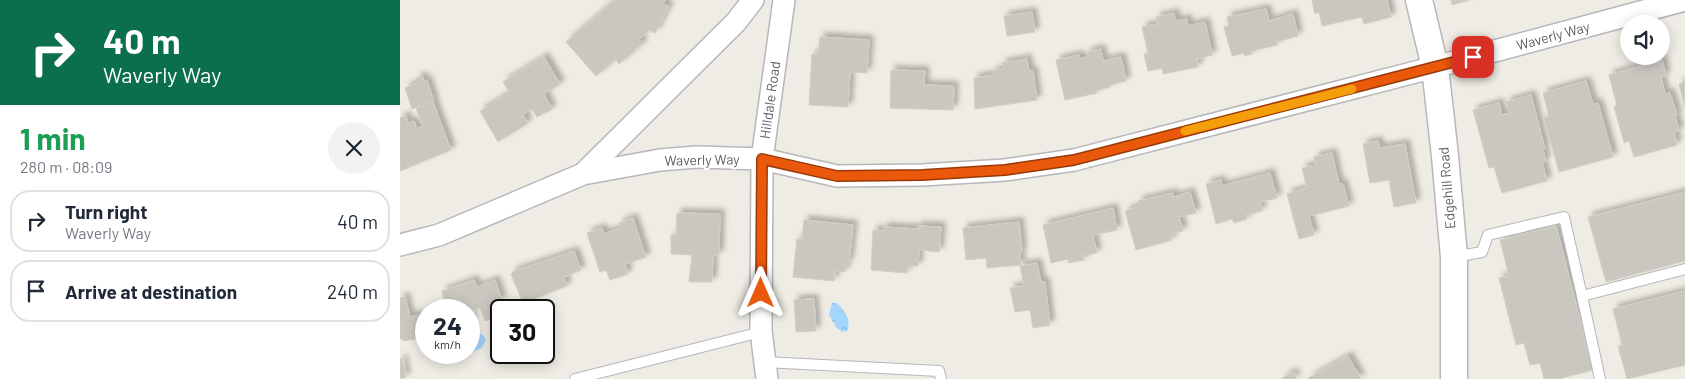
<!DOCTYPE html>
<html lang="en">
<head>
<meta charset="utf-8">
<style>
  :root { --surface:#fff; --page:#f2f2f3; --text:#1f2937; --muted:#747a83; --line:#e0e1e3 }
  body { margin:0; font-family:Barlow,sans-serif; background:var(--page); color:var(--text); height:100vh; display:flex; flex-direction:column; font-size:19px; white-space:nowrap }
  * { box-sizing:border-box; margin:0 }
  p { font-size:16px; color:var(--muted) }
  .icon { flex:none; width:28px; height:28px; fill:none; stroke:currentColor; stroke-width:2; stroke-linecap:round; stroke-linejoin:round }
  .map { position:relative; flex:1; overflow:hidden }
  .sheet { display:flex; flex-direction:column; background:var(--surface); width:400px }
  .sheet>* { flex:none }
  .banner { background:#0b6e4f; color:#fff; overflow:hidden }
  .fabs { position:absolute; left:1220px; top:15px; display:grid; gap:10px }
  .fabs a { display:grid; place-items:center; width:50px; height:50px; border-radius:50%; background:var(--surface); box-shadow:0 2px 12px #0003; font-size:25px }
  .speed { position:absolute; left:15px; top:299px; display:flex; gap:10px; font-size:25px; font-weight:700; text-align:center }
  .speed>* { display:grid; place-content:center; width:65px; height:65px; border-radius:50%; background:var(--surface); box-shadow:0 2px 12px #0003; line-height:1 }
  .speed small { font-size:12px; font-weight:400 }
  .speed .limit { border:2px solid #111; border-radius:8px; background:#fff; color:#111 }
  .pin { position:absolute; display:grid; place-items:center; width:42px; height:42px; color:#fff; margin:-21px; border-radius:10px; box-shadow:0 2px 8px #0006 }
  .me { position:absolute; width:55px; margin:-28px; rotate:0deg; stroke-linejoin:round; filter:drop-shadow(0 0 4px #0008) }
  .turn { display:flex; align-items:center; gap:18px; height:105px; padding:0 20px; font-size:22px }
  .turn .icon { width:65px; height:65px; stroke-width:2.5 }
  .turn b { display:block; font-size:35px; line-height:42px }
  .round { display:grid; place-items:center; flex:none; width:52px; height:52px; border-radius:26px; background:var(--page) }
  .summary { display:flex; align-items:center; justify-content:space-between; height:85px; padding:0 20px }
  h1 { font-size:30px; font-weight:700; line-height:38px; color:#1e9e55 }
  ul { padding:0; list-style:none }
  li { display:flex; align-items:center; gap:15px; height:62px; margin:0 10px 8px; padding:0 10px; border:2px solid var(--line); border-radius:20px }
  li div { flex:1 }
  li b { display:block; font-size:19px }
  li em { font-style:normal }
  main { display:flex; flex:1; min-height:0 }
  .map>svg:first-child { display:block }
</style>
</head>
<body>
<main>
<section class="sheet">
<div class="banner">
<div class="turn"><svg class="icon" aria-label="right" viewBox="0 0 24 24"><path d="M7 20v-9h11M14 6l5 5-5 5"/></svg><div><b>40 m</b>Waverly Way</div></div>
</div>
<div class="summary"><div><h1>1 min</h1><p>280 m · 08:09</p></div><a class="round"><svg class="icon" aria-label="close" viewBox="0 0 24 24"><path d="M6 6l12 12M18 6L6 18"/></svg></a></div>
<ul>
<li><svg class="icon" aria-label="right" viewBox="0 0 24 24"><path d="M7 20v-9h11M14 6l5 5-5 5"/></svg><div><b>Turn right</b><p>Waverly Way</p></div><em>40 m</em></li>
<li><svg class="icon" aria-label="arrive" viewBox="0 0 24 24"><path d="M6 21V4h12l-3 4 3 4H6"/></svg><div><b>Arrive at destination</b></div><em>240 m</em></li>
</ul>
</section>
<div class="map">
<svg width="1285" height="379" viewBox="0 0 1285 379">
  <defs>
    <pattern id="water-ripples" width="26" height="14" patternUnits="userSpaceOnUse" patternTransform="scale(1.25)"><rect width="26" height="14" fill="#a5d6fd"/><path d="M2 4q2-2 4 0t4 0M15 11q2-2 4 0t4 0" fill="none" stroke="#8ab1d0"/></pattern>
    <filter id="shadow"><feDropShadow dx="4.5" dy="-4.5" stdDeviation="2.5" flood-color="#0004"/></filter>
  </defs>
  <rect width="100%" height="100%" fill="#eeece4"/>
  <!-- water -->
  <g fill="url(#water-ripples)">
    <path d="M432,303H437C445,312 452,319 447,331L442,332L436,327L429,315Z"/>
    <path d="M78,332L84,336L86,340L82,348L64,355L58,353L69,352V337L73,333Z"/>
  </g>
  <!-- building -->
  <g fill="#cac7c1" stroke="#d3cec3" filter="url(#shadow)">
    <path d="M215,0H231L234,2L235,0H265L263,4L269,6L255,33L249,30L239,39L243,43L219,64L216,59L196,76L166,42Z"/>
    <path d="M912,0H987L991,17L964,24L962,17L922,26L919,12L915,14Z"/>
    <path d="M1051,0H1069L1052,5Z"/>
    <path d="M866,9L869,21L893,14L898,36L876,42L877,45L852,51V54L845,56L844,53L832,56L824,27L829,26L827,17Z"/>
    <path d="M632,12L635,32L607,36L604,16Z"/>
    <path d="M774,13L776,21L787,19L788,26L805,22L812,55L797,59L798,67L763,74L762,68L748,71L744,54L748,53L742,27L758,24L756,17Z"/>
    <path d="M420,37L469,40L467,73L450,72L448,107L409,105L412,54H418Z"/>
    <path d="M701,49L703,61L721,57L726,81L710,85V87L696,91L697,93L665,100L656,60L679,55L680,59L688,57L687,52Z"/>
    <path d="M144,57L160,84L144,94L152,109L137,117L132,109L123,114L128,123L98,142L80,111L110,93L103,82Z"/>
    <path d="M627,59L629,71H633L637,100L575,109L574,78L594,75L593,71L603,69L602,63Z"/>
    <path d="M1262,60L1266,76L1261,77L1265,94L1270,93L1277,115L1275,116L1279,131L1274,132L1277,145L1234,157L1229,141L1224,143L1214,107L1217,106L1209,75Z"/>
    <path d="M491,70L525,71L524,85L554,86L553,110L490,108Z"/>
    <path d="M22,76L24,81L27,80L34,101L12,109L5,88L18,83L16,78Z"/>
    <path d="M1186,81L1193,104L1198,103L1213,157L1159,172L1144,118L1149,116L1143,93Z"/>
    <path d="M1285,82V107L1279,84Z"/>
    <path d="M1131,95L1145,149L1143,150L1146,161L1142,162L1147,181L1102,193L1094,167L1089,168L1073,110L1099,103L1102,115L1109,113L1106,102Z"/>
    <path d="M33,102L51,150L0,171V118L6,116L8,123L14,121L17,129L23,126L16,108Z"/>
    <path d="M978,141L980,148L1005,144L1016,203L994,207L989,180L970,183L963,144Z"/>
    <path d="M932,153L939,184H943L949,206L909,216L914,235L899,239L887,194L907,188L902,168L916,165L914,157Z"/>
    <path d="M870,173L877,198L860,202L862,211L846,215L847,219L834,223L832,219L816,224L806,184L821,180L822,186Z"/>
    <path d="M790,192L796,213L779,217L783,231L771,234L772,240L736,250L725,211L740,206L738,201L773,193L774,197Z"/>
    <path d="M1285,192V261L1206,282L1188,217Z"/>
    <path d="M713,208L717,230L693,235L697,253L683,256L684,260L668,263V259L651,263L643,225Z"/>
    <path d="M277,213L320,214L319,255H313L312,282H289L292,255L271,254V235H276Z"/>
    <path d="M233,218L246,257L225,264L228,274L210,280L206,270L200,272L187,233L202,228L204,234L221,228L219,223Z"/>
    <path d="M404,220L453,225L449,262H446L445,272L435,271L434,281L393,277L397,239L402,240Z"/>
    <path d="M619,222L622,251L620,254L621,265L587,268L586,258L566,260L563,228Z"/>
    <path d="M518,226L541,227L539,252L519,250L518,266H508L507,273L471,270L473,230L484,231V227L517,229Z"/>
    <path d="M1156,226L1193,370L1158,379H1144L1140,363L1130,365L1124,343L1116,345L1099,278L1109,276L1100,240Z"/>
    <path d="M174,251L181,270L164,277L167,286L123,303L111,274L114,271Z"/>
    <path d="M637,263L641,282H645L650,325L633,328L630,310L615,312L610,288L624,286L620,266Z"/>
    <path d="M74,280L77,287L95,280L102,300L93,303L98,317L85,321L80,308L70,311L73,321L69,322V310H46L42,291Z"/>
    <path d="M1285,291V365L1227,379L1218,346L1222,345L1213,309Z"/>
    <path d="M5,297L10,317L19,315L24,337L3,341L2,338L0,339V298Z"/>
    <path d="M414,299L416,331L396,332L394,300Z"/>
    <path d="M948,356L961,379H907Z"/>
    <path d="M2,358L6,377L0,379V359Z"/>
    <path d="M892,372L897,379H881Z"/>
  </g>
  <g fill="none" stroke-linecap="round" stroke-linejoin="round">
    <defs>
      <g id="service">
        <path d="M1054,257L1082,252L1088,235L1164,217L1182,296"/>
        <path d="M364,362L539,371L541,379"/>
        <path d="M175,379L361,332"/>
        <path d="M1200,379L1182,296L1285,269"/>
      </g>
      <g id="minor">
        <path d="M183,174L336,22L353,0"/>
        <path d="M0,245L39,235L183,174L260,160L297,157L362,159L437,176L522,175L605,170L674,160L1035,67L1285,0"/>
        <path d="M367,379L361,331L362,159L384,0"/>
      </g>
      <path id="tertiary" d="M1019,0L1035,67L1045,156L1054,257V379"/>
    </defs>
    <!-- service casing -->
    <use href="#service" stroke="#b5b7bb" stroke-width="12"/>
    <!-- minor casing -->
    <use href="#minor" stroke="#b5b7bb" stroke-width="24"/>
    <!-- tertiary casing -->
    <use href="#tertiary" stroke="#b5b7bb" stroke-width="29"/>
    <!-- service -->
    <use href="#service" stroke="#fff" stroke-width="10"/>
    <!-- minor -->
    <use href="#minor" stroke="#fff" stroke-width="21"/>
    <!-- tertiary -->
    <use href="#tertiary" stroke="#fff" stroke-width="26"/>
  </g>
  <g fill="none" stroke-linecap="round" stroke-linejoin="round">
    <defs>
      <path id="route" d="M361,293L362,159L437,176L522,175L605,170L674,160L1073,57"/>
    </defs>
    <!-- route casing -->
    <use href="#route" stroke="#983908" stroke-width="12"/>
    <!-- route -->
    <use href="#route" stroke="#ea580c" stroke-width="9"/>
    <!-- slow -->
    <path stroke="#f59e0b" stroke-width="9" d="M785,131L952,89"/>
  </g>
  <g text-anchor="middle" stroke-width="4.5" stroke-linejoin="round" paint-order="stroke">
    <!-- street labels -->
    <g font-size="14" fill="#5c6065" stroke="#fff">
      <text transform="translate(1153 36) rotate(-15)" y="5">Waverly Way</text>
      <text transform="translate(370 100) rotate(-82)" y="5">Hilldale Road</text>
      <text transform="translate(302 160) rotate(-1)" y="5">Waverly Way</text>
      <text transform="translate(1047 188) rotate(-95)" y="5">Edgehill Road</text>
    </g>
  </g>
</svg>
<div class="fabs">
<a><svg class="icon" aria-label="sound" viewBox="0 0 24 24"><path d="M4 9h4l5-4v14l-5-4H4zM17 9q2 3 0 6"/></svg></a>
</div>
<div class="speed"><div>24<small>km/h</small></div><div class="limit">30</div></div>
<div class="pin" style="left:1073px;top:57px;background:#d93025"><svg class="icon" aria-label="arrive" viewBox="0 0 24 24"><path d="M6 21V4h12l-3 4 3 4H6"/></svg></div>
<svg class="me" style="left:361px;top:293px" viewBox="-20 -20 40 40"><path d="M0-17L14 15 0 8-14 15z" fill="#ea580c" stroke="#fff" stroke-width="4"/></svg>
</div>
</main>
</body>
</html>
